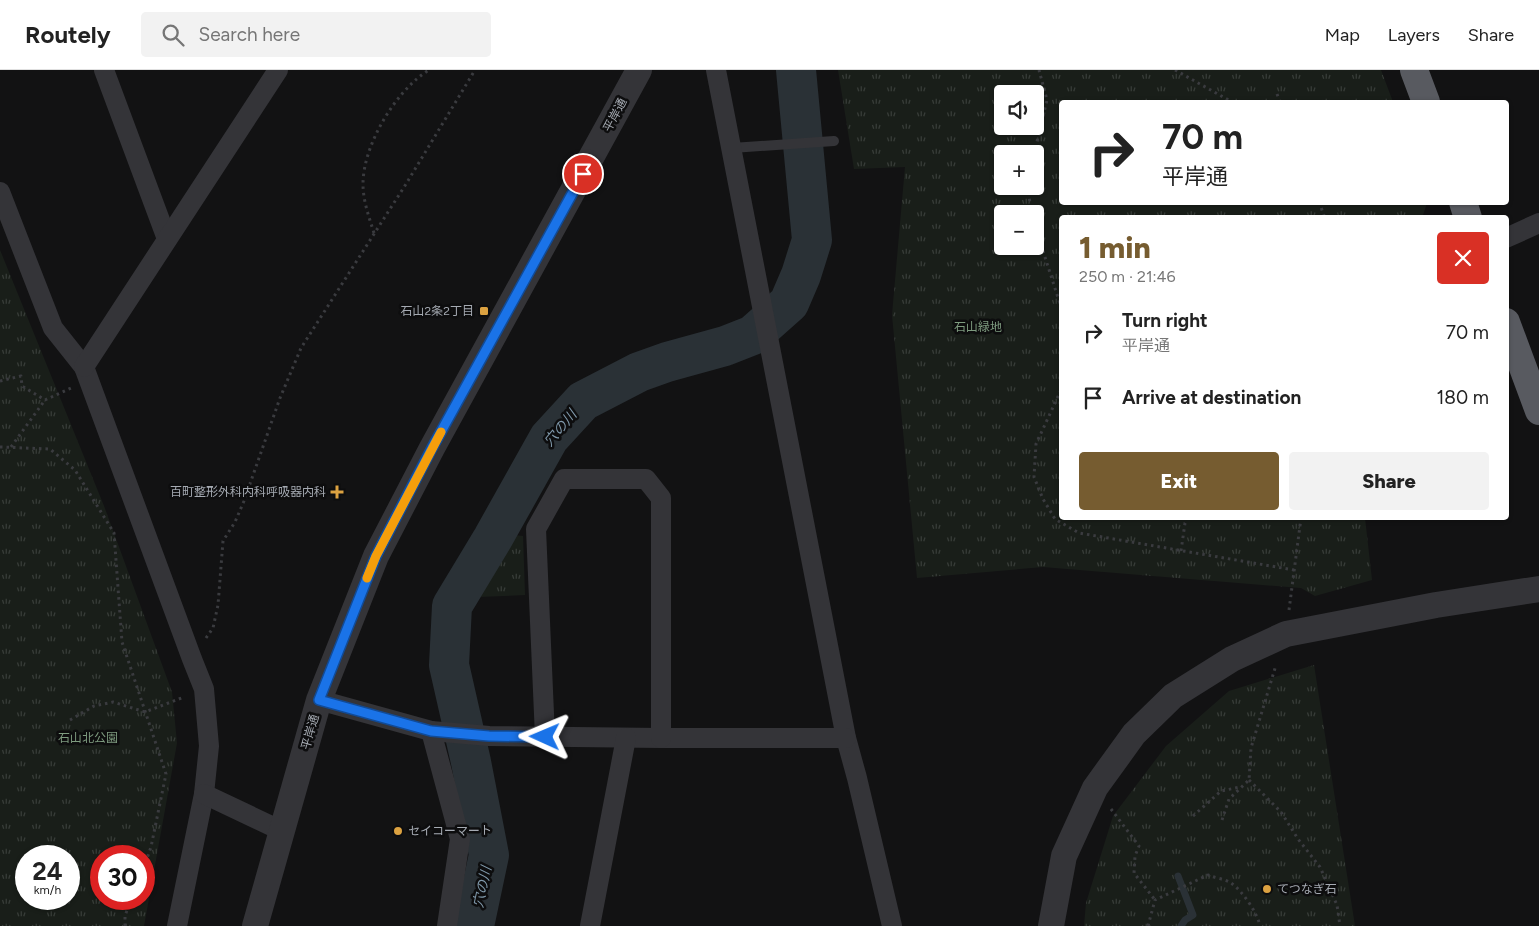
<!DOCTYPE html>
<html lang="en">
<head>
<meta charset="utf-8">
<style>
  :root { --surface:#fff; --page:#f2f2f2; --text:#222; --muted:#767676; --line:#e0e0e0; --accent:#765c30 }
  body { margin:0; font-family:Figtree,"Noto Sans JP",sans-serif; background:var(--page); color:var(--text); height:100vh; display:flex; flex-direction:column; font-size:19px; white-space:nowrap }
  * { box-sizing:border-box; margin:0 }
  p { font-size:16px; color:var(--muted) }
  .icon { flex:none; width:28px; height:28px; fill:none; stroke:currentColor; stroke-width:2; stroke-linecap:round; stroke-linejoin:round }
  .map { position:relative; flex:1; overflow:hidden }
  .sheet { position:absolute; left:1059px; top:145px; width:450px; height:305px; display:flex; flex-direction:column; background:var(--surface); border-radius:5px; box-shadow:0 1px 4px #0004 }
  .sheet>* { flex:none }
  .guide { position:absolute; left:1059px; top:30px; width:450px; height:105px; border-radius:5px; box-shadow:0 1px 4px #0004; background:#fff; color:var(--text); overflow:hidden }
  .buttons { position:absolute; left:994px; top:15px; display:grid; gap:10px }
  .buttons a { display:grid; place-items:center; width:50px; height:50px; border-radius:5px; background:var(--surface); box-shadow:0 1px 4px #0004; font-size:25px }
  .speed { position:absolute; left:15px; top:775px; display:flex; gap:10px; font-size:25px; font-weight:700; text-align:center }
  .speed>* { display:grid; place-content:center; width:65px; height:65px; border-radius:50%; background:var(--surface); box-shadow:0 1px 4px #0004; line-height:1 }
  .speed small { font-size:12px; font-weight:400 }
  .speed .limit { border:8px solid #d22; background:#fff; color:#111 }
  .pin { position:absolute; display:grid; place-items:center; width:42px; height:42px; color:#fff; margin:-21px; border:2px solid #fff; border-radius:50%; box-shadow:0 1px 5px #0007 }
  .me { position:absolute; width:55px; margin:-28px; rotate:271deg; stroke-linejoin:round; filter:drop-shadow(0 0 4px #0008) }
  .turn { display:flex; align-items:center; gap:18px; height:105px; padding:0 20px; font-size:22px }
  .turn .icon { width:65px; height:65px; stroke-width:2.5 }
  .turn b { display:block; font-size:35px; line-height:42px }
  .round { display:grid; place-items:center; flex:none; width:52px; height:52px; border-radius:5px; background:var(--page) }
  .overview { display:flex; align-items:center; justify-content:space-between; height:85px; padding:0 20px }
  h1 { font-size:30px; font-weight:800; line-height:38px; color:var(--accent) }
  .button { display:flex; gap:10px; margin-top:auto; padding:10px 20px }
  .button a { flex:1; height:58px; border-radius:5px; background:var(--accent); color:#fff; font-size:20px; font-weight:800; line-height:58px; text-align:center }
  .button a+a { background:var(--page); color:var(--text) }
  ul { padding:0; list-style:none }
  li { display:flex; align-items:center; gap:15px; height:65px; padding:0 20px }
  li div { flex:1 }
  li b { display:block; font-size:19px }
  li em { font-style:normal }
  header { display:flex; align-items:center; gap:30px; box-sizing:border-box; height:70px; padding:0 25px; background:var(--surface); border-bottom:1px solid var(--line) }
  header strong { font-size:24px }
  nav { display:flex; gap:28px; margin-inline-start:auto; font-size:18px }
  .search { width:350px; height:45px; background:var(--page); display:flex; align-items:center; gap:12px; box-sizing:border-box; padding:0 18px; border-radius:5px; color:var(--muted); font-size:19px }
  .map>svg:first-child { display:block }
</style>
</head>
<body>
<header>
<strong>Routely</strong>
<div class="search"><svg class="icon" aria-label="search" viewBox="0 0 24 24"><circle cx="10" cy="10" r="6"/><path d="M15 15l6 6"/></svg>Search here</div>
<nav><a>Map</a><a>Layers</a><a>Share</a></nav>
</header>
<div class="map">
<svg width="1539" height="856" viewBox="0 0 1539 856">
  <defs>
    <pattern id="park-tufts" width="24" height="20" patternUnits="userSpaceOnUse" patternTransform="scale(1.25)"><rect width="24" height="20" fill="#191e19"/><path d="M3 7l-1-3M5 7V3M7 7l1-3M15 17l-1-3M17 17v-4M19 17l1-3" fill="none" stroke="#373c38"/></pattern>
  </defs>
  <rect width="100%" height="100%" fill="#121213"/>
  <!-- park -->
  <g fill="url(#park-tufts)" fill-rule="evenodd">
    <path d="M838,0H1381L1393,32H1061V132L1427,133L1422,148H1061V448H1365L1372,510L1315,526L1301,518L1043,497L917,508L892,245L905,97L854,99ZM1002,24H1035V56H1002ZM1002,84H1035V116H1002ZM1002,144H1035V176H1002Z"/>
    <path d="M0,180L104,436L172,622L177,673L144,856H0ZM69,786V829H26V786ZM144,786V829H101V786Z"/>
    <path d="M512,465L523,466L525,525L477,527Z"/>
    <path d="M1314,595L1355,856H1084L1086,833L1113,746L1166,676L1229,621Z"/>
  </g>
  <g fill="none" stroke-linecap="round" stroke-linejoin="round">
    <!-- stream -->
    <path stroke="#2a3136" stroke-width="7" d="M1178,806L1193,845L1185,850L1181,856"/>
    <!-- river -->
    <path stroke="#2a3136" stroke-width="40" d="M474,856L489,785L471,692L449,595L452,536L493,468L549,368L583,331L639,302L667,292L725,276L753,265L789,233L801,205L812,170L796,0"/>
    <!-- path -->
    <g stroke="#3a3b3f" stroke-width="3" stroke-dasharray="2.5 4" stroke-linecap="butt">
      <path d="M1175,0L1232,32"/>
      <path d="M1277,24L1280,32"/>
      <path d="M1034,84L1047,30L1039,0"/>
      <path d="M1027,116L1032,144"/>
      <path d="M1319,132L1325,148"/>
      <path d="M1035,156L1061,237"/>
      <path d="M374,163C369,147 363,131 363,114C363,75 396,20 429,0"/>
      <path d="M0,311L21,306L22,316L45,330L71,318"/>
      <path d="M1061,320L1036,374L1034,407L1043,429L1055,449L1079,463L1294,500"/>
      <path d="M0,377L50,379L75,400L114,463L122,572L166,704L151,777L144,797"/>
      <path d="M11,377L45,330"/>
      <path d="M1181,481L1185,453L1188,448"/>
      <path d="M1289,540L1301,448"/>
      <path d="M206,568L213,558L218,535L223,471L235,452L244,431L280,328L301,278L406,114L475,0"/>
      <path d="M70,650L94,636L113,632L145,642L184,627"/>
      <path d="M1249,710L1281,742L1298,769L1320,797L1337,835L1340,856"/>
      <path d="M1111,739L1139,776L1135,786L1134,803L1155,830"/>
      <path d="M1193,746L1221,721L1240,717"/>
      <path d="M1222,750L1229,729L1249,710L1251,678L1276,595"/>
      <path d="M125,856V846L131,829"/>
      <path d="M1148,856L1155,830L1208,805C1215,808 1225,809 1231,813C1242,820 1258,844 1260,856"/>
    </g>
    <!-- service -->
    <path stroke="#343438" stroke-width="10" d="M732,78L834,71"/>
    <!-- minor -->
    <g stroke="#343438" stroke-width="20">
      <path d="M104,0L167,169"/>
      <path d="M716,0L846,668L857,708L892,856"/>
      <path d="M0,122L53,258L84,297L192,589L204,619L209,676L204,724L177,856"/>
      <path d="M1506,168L1539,153"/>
      <path d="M84,297L278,0"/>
      <path d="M319,630L431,661L489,666L661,668H846"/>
      <path d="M431,661L460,769L447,856"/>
      <path d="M545,667L536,459L564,409H646L661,428V668"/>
      <path d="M204,724L282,761"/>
      <path d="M590,856L626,668"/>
    </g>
    <!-- tertiary -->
    <g stroke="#343438" stroke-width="26">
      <path d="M255,856L319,630L376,486L432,378L639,0"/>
      <path d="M1051,856L1064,786L1095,718L1134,664L1173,626L1232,589L1286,564L1436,535L1539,519"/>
    </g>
    <!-- trunk -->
    <g stroke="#585a60" stroke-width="28">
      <path d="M1414,0L1426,32"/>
      <path d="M1463,132L1468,148"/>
      <path d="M1506,252L1539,341"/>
    </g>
  </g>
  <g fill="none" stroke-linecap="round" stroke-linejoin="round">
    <defs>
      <path id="route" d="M545,667L489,666L431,661L319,630L376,486L432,378L583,104"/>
    </defs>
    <!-- route casing -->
    <use href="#route" stroke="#114b97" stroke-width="12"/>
    <!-- route -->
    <use href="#route" stroke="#1a73e8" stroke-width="9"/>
    <!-- slow -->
    <path stroke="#f59e0b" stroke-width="9" d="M367,508L376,486L441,362"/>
  </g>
  <!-- markers -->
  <g fill="#dca241" stroke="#0d0d0e" stroke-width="2">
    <rect x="479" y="236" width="10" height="10" rx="2.5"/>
    <path d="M334.5 414.5h5v5h5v5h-5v5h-5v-5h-5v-5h5z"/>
    <circle cx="398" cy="761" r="5"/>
    <circle cx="1267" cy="819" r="5"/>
  </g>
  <g text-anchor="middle" stroke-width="5" stroke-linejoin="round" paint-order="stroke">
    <!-- street labels -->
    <g font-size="12" fill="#a5aab2" stroke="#0d0d0e">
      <text transform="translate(615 45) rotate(-62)" y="4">平岸通</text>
      <text transform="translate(310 662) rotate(-74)" y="4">平岸通</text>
    </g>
    <!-- poi labels -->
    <g font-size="12" fill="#a5aab2" stroke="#0d0d0e" text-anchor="end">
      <text x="474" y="245">石山2条2丁目</text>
      <text x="326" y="426">百町整形外科内科呼吸器内科</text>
      <text x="408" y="765" text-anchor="start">セイコーマート</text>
      <text x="1277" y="823" text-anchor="start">てつなぎ石</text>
    </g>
    <!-- park labels -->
    <g font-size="12" fill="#7e9b7f" stroke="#0d0d0e">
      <text x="978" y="261">石山緑地</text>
      <text x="88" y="672">石山北公園</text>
    </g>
    <!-- water labels -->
    <g font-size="14" font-style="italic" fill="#7f98aa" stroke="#0d0d0e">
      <text transform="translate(560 358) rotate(-50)" y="5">穴の川</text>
      <text transform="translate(482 817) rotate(-78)" y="5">穴の川</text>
    </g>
  </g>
</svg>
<div class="buttons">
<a><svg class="icon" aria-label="sound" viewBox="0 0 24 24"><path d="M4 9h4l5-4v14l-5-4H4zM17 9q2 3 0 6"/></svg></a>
<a>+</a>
<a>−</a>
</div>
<div class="speed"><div>24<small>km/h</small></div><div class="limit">30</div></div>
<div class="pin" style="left:583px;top:104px;background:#d93025"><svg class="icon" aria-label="arrive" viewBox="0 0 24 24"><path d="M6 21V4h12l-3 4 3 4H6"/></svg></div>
<svg class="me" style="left:545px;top:667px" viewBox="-20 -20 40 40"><path d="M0-17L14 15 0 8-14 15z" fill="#1a73e8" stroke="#fff" stroke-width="4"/></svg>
<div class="guide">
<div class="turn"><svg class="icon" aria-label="right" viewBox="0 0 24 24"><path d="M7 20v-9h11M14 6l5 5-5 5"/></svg><div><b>70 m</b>平岸通</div></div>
</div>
<section class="sheet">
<div class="overview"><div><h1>1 min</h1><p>250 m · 21:46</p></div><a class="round" style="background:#d93025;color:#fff"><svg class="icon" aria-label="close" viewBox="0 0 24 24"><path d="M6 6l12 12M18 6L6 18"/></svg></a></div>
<ul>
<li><svg class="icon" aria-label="right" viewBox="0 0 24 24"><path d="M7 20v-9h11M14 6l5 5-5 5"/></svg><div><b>Turn right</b><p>平岸通</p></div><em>70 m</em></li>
<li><svg class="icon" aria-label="arrive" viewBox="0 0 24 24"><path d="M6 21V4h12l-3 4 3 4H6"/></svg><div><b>Arrive at destination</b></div><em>180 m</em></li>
</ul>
<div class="button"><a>Exit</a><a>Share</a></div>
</section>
</div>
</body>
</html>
